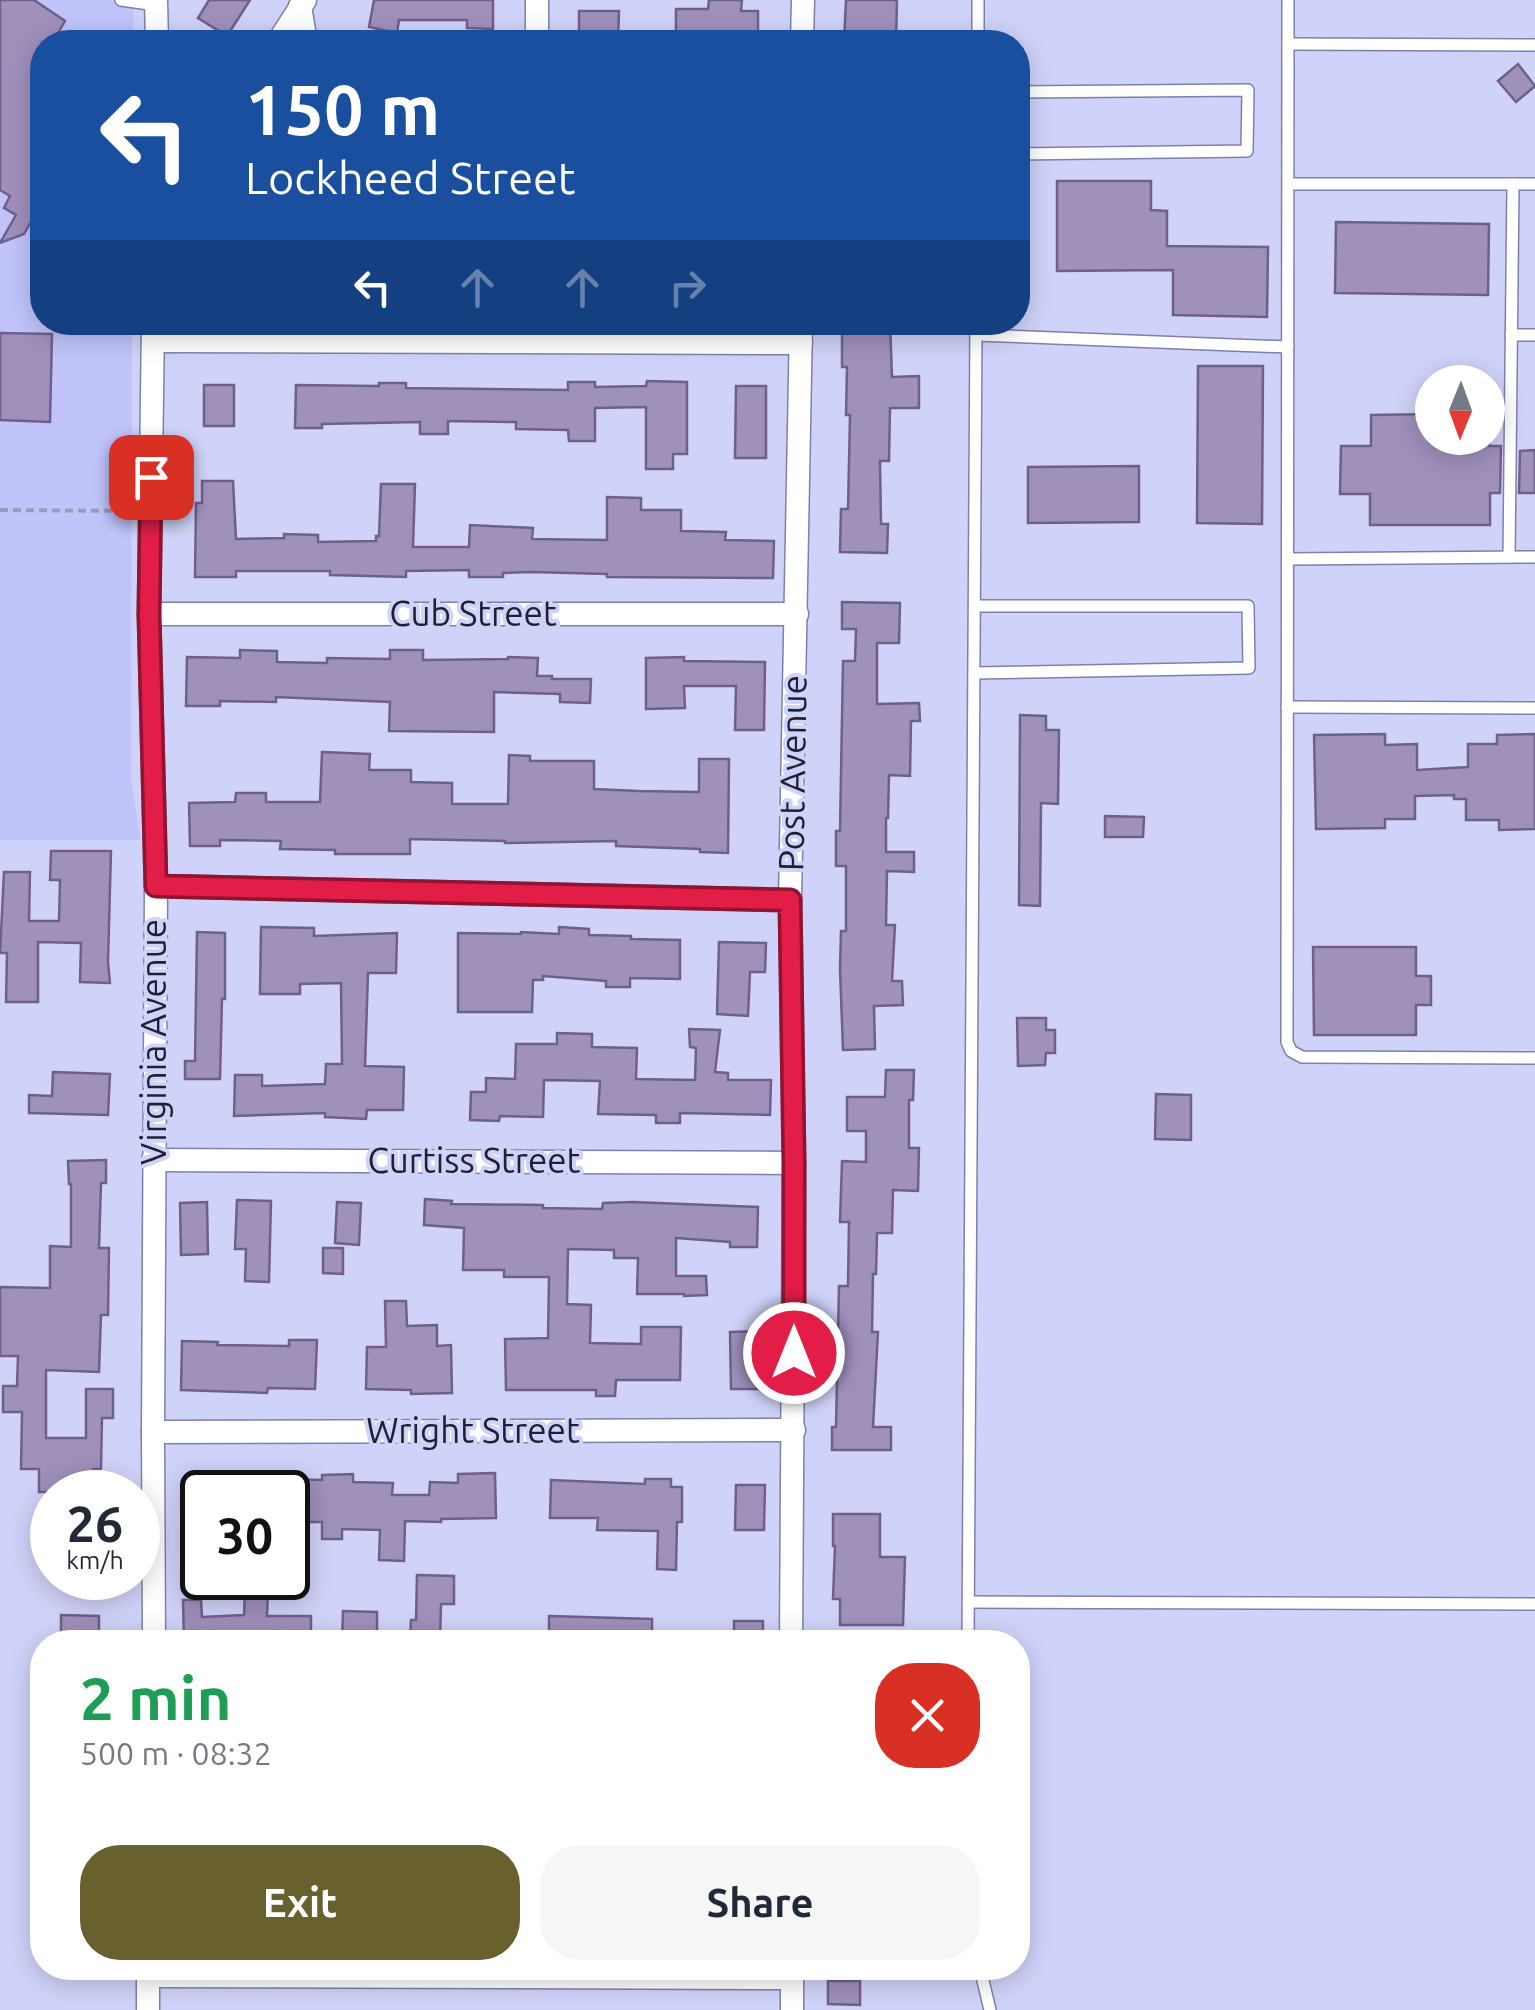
<!DOCTYPE html>
<html lang="en">
<head>
<meta charset="utf-8">
<style>
  :root { --surface:#fff; --page:#f6f6f7; --text:#1f2937; --muted:#747a83; --accent:#68612d }
  body { margin:0; font-family:Ubuntu,sans-serif; background:var(--page); color:var(--text); height:100vh; display:flex; flex-direction:column; font-size:38px; white-space:nowrap }
  * { box-sizing:border-box; margin:0 }
  p { font-size:32px; color:var(--muted) }
  .icon { flex:none; width:55px; height:55px; fill:none; stroke:currentColor; stroke-width:2; stroke-linecap:round; stroke-linejoin:round }
  .map { position:relative; flex:1; overflow:hidden }
  .sheet { position:absolute; left:30px; top:1630px; width:1000px; height:350px; display:flex; flex-direction:column; background:var(--surface); border-radius:40px; box-shadow:0 5px 25px #0003 }
  .sheet>* { flex:none }
  .guide { position:absolute; left:30px; top:30px; width:1000px; height:305px; border-radius:40px; box-shadow:0 5px 25px #0003; background:#1a4fa0; color:#fff; overflow:hidden }
  .needle { width:65px; rotate:181deg }
  .tools { position:absolute; left:1415px; top:365px; display:grid; gap:20px }
  .tools a { display:grid; place-items:center; width:90px; height:90px; border-radius:50%; background:var(--surface); box-shadow:0 5px 25px #0003; font-size:50px }
  .speed { position:absolute; left:30px; top:1470px; display:flex; gap:20px; font-size:50px; font-weight:700; text-align:center }
  .speed>* { display:grid; place-content:center; width:130px; height:130px; border-radius:50%; background:var(--surface); box-shadow:0 5px 25px #0003; line-height:1 }
  .speed small { font-size:25px; font-weight:400 }
  .speed .limit { border:5px solid #111; border-radius:15px; background:#fff; color:#111 }
  .pin { position:absolute; display:grid; place-items:center; width:85px; height:85px; color:#fff; margin:-42px; border-radius:20px; box-shadow:0 5px 15px #0006 }
  .me { position:absolute; width:110px; margin:-55px; rotate:0deg; stroke-linejoin:round; filter:drop-shadow(0 0 8px #0008) }
  .turn { display:flex; align-items:center; gap:35px; height:210px; padding:0 50px; font-size:45px }
  .turn .icon { width:130px; height:130px; stroke-width:2.5 }
  .turn b { display:block; font-size:70px; line-height:85px }
  .lanes { display:flex; align-items:center; height:95px; padding:0 50px; background:#0003; justify-content:center; gap:50px; direction:ltr }
  .lanes .off { opacity:.35 }
  .round { display:grid; place-items:center; flex:none; width:105px; height:105px; border-radius:40px; background:var(--page) }
  .summary { display:flex; align-items:center; justify-content:space-between; height:170px; padding:0 50px }
  h1 { font-size:60px; font-weight:600; line-height:75px; color:#1e9e55 }
  .cta { display:flex; gap:20px; margin-top:auto; padding:20px 50px }
  .cta a { flex:1; height:115px; border-radius:40px; background:var(--accent); color:#fff; font-size:40px; font-weight:600; line-height:115px; text-align:center }
  .cta a+a { background:var(--page); color:var(--text) }
  .map>svg:first-child { display:block }
</style>
</head>
<body>
<div class="map">
<svg width="1535" height="2010" viewBox="0 0 1535 2010">
  <rect width="100%" height="100%" fill="#d0d3f9"/>
  <!-- built -->
  <path fill="#c0c4fb" d="M0,0H134L133,42H42V322L132,323L131,781L141,840H0Z"/>
  <!-- building -->
  <g fill="#a090bc" stroke="#6f6089" stroke-width="2.5">
    <path d="M0,0H34L65,21L53,42H42V202L24,234L0,243L16,215L4,208L10,196L0,190Z"/>
    <path d="M209,0H250L227,36L198,18Z"/>
    <path d="M374,0H493V29L467,28V20H399L397,33L369,27Z"/>
    <path d="M709,0H742L741,11H758V42H720V35L676,34V9H708Z"/>
    <path d="M846,0H897L896,42H844Z"/>
    <path d="M579,11H619L618,41H579Z"/>
    <path d="M1518,64L1535,86L1516,102L1498,81Z"/>
    <path d="M1057,181H1151V210L1167,211V246L1268,247L1267,317L1173,315V270L1057,271Z"/>
    <path d="M1336,222L1489,224L1488,295L1335,293Z"/>
    <path d="M842,322H890L892,377L919,376V408H890L889,461H880L881,524H888L887,553L840,552L841,509H848L850,415H846L847,367H842Z"/>
    <path d="M0,333L52,334L50,422L0,420Z"/>
    <path d="M1198,366H1263L1262,524L1197,523Z"/>
    <path d="M647,381L687,382V454H673V469H646V407L595,408V441H569L568,430L516,429V422L448,421V434H420V422L322,424V428H295L296,385L379,386V383H406V388L568,390V382H595V387L646,386Z"/>
    <rect x="204" y="385" width="30" height="41"/>
    <path d="M736,386H766V458H735Z"/>
    <path d="M1432,414V438H1490L1489,446H1501L1500,493H1490V525H1370V494H1340L1341,446H1371V415Z"/>
    <path d="M1535,450V493H1519L1520,451Z"/>
    <path d="M1139,466V522L1028,523V467Z"/>
    <path d="M202,481H233L236,539L284,538V534L318,535V542L376,541V536H379L381,484H415L413,547H469L470,525L533,528L532,539L607,540V497L641,498V510H681V531L726,532L725,540L774,541L773,578L607,577V574L531,572L503,573V577H469V570L406,571V577L330,575V571H236V577H195L196,503H202Z"/>
    <path d="M842,602L900,603L899,643H877V704L919,703L920,721H911L910,776L889,775L888,818H886V852H914V872L887,871L886,925H895L892,981H902L903,1005L874,1006L875,1049L843,1050L840,969L841,931H846V866H836V831H840L843,661H855L856,629H842Z"/>
    <path d="M240,650L277,651V662L327,663V658L390,659V650H423V660L508,659V657L538,658L537,676H552V679H591L590,703L560,702V694L494,692V732L389,731L390,702L276,697V702L220,701V706H186L187,657L240,658Z"/>
    <path d="M684,657V661L765,662L764,730H735L736,686H684L685,708L646,709V658Z"/>
    <path d="M1020,715L1046,716V730H1059L1058,804L1041,803L1040,906L1019,905Z"/>
    <path d="M1385,734V745L1417,744V770L1468,767V744H1497V735L1535,734V829L1499,830V820H1466V799H1454V795L1415,796V819H1385V828L1316,829L1314,735Z"/>
    <path d="M322,752L370,754L369,770H411V782L452,783V804H508L509,755L530,756V761H594V789L639,791L699,792V759H729L728,853L700,852V849L616,846V841L505,843V841L410,839V854H335V850L280,849L281,841L220,840V846H190L189,803L235,802L236,793H266V802H320Z"/>
    <path d="M1105,816L1144,817L1143,837H1105Z"/>
    <path d="M51,851H111L108,962L110,983L80,982L81,943L38,942V1002H6L7,953H0L4,872H30L29,921H59L60,880H50Z"/>
    <path d="M261,927L314,928V936L397,933L396,973H368L365,1066L404,1067L403,1110H367L366,1119L325,1117V1113L234,1116L235,1075H262V1086L325,1084L326,1064H342L341,983L300,984V994H260Z"/>
    <path d="M559,927L589,929V935L631,936V939L680,940V979L630,978V987H606V981L543,976V980H533L532,1012H458V933L521,934V932L559,934Z"/>
    <path d="M197,932L225,933V999H222L220,1079H185V1061H195Z"/>
    <path d="M719,942L766,943L765,972H750L748,1016L717,1014Z"/>
    <path d="M1313,947H1416V976H1431V1005H1416V1035H1314Z"/>
    <path d="M1017,1018H1046V1030H1055V1053H1046L1045,1065L1018,1066Z"/>
    <path d="M689,1029L720,1030L715,1072L728,1073V1080H771L770,1115L680,1113V1123H656V1115L598,1114L600,1081L544,1080L543,1117L500,1116L499,1121L470,1120L471,1092H486V1078L515,1079L516,1044H557V1033L592,1034V1047L637,1048L636,1079L695,1080L696,1048L690,1047Z"/>
    <path d="M886,1070H914L913,1100H909V1148H919L918,1191L893,1190L892,1233H877L876,1274H873L872,1332H878L873,1427H891V1450H832V1427H836L839,1286H848L849,1222H840L842,1161L866,1162V1131H847V1097H885Z"/>
    <path d="M53,1072L110,1074L108,1115L29,1113V1095L52,1096Z"/>
    <path d="M1156,1094L1191,1095V1140L1155,1139Z"/>
    <path d="M106,1160V1183H101L99,1248H109L108,1315H101L99,1372L46,1370V1438H86V1389H113V1418H102L101,1469H93V1492H39V1469H21L22,1412H3V1386H17L18,1356H0V1287L50,1288V1246L71,1247V1184H69L68,1161Z"/>
    <path d="M425,1199L452,1201L451,1204L543,1205V1208L602,1209L603,1203L633,1202L758,1207L757,1247H730V1242L676,1238V1276H706L707,1295L684,1296V1294H637L638,1258H614V1250L568,1249L567,1304L591,1305L590,1343L641,1344V1327H681L680,1380H616L615,1396H596V1390H506L505,1339L548,1338L549,1277H504V1270H463L464,1228L424,1225Z"/>
    <path d="M237,1200L271,1201L269,1282L245,1281L246,1249H235Z"/>
    <path d="M207,1202L208,1254L181,1255L180,1203Z"/>
    <path d="M337,1202L361,1203L359,1245L335,1243Z"/>
    <path d="M323,1248H343V1274L323,1273Z"/>
    <path d="M385,1301H406L407,1326L437,1325V1346L451,1345L452,1393L411,1394V1390L366,1389L367,1347H386Z"/>
    <path d="M765,1331L766,1389H731L730,1332Z"/>
    <path d="M289,1340H317L315,1389L268,1388L267,1393L181,1390L182,1341L218,1342L217,1345L289,1346Z"/>
    <path d="M495,1473L496,1518L441,1519V1522L405,1521L404,1561L379,1560L380,1530L342,1529V1539H322V1522H288V1479L322,1480V1475L353,1474V1482L393,1483L392,1495H429L430,1482L458,1483V1474Z"/>
    <path d="M645,1479H671V1487H682V1522H677L676,1570L657,1569L658,1531L597,1530L598,1518H550L551,1480L645,1484Z"/>
    <path d="M185,1481H202V1513L185,1512Z"/>
    <path d="M736,1485H765L764,1530H735Z"/>
    <path d="M833,1514H880V1557H905L903,1625H840V1599H833L835,1546H833Z"/>
    <path d="M417,1575L454,1576V1604H441L440,1642H410L411,1620H416Z"/>
    <path d="M245,1590L268,1591L267,1616H311V1642H276V1636L221,1635V1642H184L183,1600H201L202,1617L244,1615Z"/>
    <path d="M343,1611L377,1612V1642H342Z"/>
    <path d="M61,1615L99,1616V1640H61Z"/>
    <path d="M549,1616L652,1619V1642H549Z"/>
    <rect x="734" y="1621" width="29" height="21"/>
    <path d="M828,1981H860V2005L828,2004Z"/>
  </g>
  <g fill="none" stroke-linecap="round" stroke-linejoin="round">
    <defs>
      <g id="service">
        <path d="M121,0L156,5"/>
        <path d="M1288,0L1287,1042L1291,1051L1302,1057L1535,1058"/>
        <path d="M978,42V0"/>
        <path d="M1288,44L1535,45"/>
        <path d="M1018,92L1248,90L1247,151L1018,154"/>
        <path d="M1289,184H1535"/>
        <path d="M976,335L1288,347"/>
        <path d="M1511,335H1535"/>
        <path d="M1509,557L1513,184"/>
        <path d="M1288,559L1535,557"/>
        <path d="M974,673L1249,668L1248,606H975"/>
        <path d="M1287,707L1535,708"/>
        <path d="M969,1602L1535,1604"/>
        <path d="M968,1642L976,322"/>
        <path d="M980,1968L990,2010"/>
      </g>
      <g id="minor">
        <path d="M156,0L157,42"/>
        <path d="M537,0V42"/>
        <path d="M300,6L306,42"/>
        <path d="M278,42L305,0"/>
        <path d="M802,42L803,0"/>
        <path d="M153,322L149,614L156,886L153,1432L154,1642"/>
        <path d="M153,341L801,343"/>
        <path d="M149,614H797"/>
        <path d="M156,886L790,900"/>
        <path d="M153,1160L794,1163"/>
        <path d="M153,1432L794,1430"/>
        <path d="M791,1642L794,1163L790,900L801,322"/>
        <path d="M792,1968V2010"/>
        <path d="M148,1976L792,1978"/>
        <path d="M148,2010V1968"/>
      </g>
    </defs>
    <!-- service casing -->
    <use href="#service" stroke="#7d80ac" stroke-width="14"/>
    <!-- minor casing -->
    <use href="#minor" stroke="#7d80ac" stroke-width="25"/>
    <!-- path -->
    <path stroke="#9a9cbc" stroke-width="4" stroke-dasharray="8 5" stroke-linecap="butt" d="M0,510L131,511"/>
    <!-- service -->
    <use href="#service" stroke="#fff" stroke-width="11"/>
    <!-- minor -->
    <use href="#minor" stroke="#fff" stroke-width="22"/>
  </g>
  <g fill="none" stroke-linecap="round" stroke-linejoin="round">
    <defs>
      <path id="route" d="M151,477L149,614L156,886L790,900L794,1163V1353"/>
    </defs>
    <!-- route casing -->
    <use href="#route" stroke="#92132f" stroke-width="25"/>
    <!-- route -->
    <use href="#route" stroke="#e11d48" stroke-width="18"/>
  </g>
  <g text-anchor="middle" stroke-width="8" stroke-linejoin="round" paint-order="stroke">
    <!-- street labels -->
    <g font-size="35" fill="#1f2032" stroke="#d0d3f9">
      <text x="473" y="626">Cub Street</text>
      <text transform="translate(793 773) rotate(-89)" y="12">Post Avenue</text>
      <text transform="translate(154 1042) rotate(-90)" y="12">Virginia Avenue</text>
      <text x="474" y="1173">Curtiss Street</text>
      <text x="473" y="1443">Wright Street</text>
    </g>
  </g>
</svg>
<div class="tools">
<a><svg class="needle" viewBox="-14 -14 28 28"><path d="M0-13l5 13h-10z" fill="#e53935"/><path d="M0 13l5-13h-10z" fill="#747a83"/></svg></a>
</div>
<div class="speed"><div>26<small>km/h</small></div><div class="limit">30</div></div>
<div class="pin" style="left:151px;top:477px;background:#d93025"><svg class="icon" aria-label="arrive" viewBox="0 0 24 24"><path d="M6 21V4h12l-3 4 3 4H6"/></svg></div>
<svg class="me" style="left:794px;top:1353px" viewBox="-20 -20 40 40"><circle r="17" fill="#e11d48" stroke="#fff" stroke-width="3"/><path d="M0-11L8 9 0 5-8 9z" fill="#fff"/></svg>
<div class="guide">
<div class="turn"><svg class="icon" aria-label="left" viewBox="0 0 24 24"><path d="M17 20v-9H6M10 6l-5 5 5 5"/></svg><div><b>150 m</b>Lockheed Street</div></div>
<div class="lanes"><svg class="icon" aria-label="left" viewBox="0 0 24 24"><path d="M17 20v-9H6M10 6l-5 5 5 5"/></svg><svg class="icon off" aria-label="ahead" viewBox="0 0 24 24"><path d="M12 20V5M6 11l6-6 6 6"/></svg><svg class="icon off" aria-label="ahead" viewBox="0 0 24 24"><path d="M12 20V5M6 11l6-6 6 6"/></svg><svg class="icon off" aria-label="right" viewBox="0 0 24 24"><path d="M7 20v-9h11M14 6l5 5-5 5"/></svg></div>
</div>
<section class="sheet">
<div class="summary"><div><h1>2 min</h1><p>500 m · 08:32</p></div><a class="round" style="background:#d93025;color:#fff"><svg class="icon" aria-label="close" viewBox="0 0 24 24"><path d="M6 6l12 12M18 6L6 18"/></svg></a></div>
<div class="cta"><a>Exit</a><a>Share</a></div>
</section>
</div>
</body>
</html>
